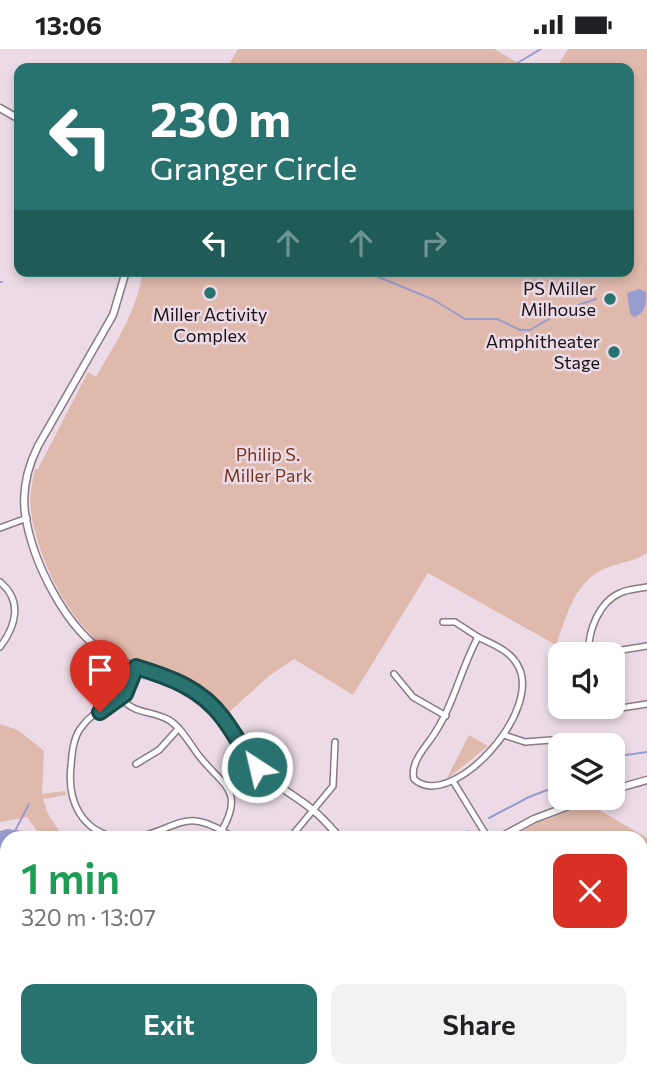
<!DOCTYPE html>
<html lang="en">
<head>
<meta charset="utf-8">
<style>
  :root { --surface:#fff; --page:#f2f2f2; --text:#202124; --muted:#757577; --accent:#28726f }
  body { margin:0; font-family:Commissioner,sans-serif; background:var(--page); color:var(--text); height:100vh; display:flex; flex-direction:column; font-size:26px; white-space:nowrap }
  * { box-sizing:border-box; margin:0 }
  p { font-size:23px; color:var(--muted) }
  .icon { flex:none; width:38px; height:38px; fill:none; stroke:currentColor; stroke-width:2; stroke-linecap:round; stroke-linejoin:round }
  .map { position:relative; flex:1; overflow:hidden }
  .drawer { position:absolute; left:0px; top:782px; width:648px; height:247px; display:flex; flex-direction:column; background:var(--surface); border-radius:21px 21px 0 0; box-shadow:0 4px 10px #0003 }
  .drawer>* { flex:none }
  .guide { position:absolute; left:14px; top:14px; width:620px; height:214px; border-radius:14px; box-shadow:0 4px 10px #0003; background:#28726f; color:#fff; overflow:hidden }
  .buttons { position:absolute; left:548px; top:593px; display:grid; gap:14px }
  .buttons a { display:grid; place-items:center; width:77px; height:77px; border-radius:14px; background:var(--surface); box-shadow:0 4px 10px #0003; font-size:35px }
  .pin { position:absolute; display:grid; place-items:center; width:60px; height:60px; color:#fff; margin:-72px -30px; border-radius:50% 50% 50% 0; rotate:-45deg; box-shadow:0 0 7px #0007 }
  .pin .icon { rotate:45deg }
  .me { position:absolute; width:77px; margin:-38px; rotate:325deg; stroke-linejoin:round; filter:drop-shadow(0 0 5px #0008) }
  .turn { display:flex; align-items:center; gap:24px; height:147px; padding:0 21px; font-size:32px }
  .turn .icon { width:91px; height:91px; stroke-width:2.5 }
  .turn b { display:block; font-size:49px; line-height:60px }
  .lanes { display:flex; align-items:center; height:66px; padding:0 21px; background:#0003; justify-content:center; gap:35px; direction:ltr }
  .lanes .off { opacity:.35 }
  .round { display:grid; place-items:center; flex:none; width:74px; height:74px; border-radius:14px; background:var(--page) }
  .overview { display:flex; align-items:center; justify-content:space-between; height:119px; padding:0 21px }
  h1 { font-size:42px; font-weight:600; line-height:52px; color:#1e9e55 }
  .primary-button { display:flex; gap:14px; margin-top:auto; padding:14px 21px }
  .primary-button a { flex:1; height:80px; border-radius:14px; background:var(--accent); color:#fff; font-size:28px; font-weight:600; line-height:80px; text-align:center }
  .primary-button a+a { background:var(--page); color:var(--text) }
  .status { display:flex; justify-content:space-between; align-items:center; height:49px; padding:0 35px; background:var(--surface); direction:ltr }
  .status svg { height:19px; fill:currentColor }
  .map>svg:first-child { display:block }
</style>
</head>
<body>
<div class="status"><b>13:06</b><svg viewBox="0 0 49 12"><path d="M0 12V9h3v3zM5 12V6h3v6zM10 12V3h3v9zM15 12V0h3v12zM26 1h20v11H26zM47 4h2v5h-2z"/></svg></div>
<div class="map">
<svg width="647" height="1028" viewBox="0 0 647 1028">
  <rect width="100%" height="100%" fill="#ecdbe6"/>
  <!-- green -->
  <g fill="#dfb9ab">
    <path d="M238,0H494L527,19H227Z"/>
    <path d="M568,0H647V504C634,513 620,513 606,519C574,532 567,567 556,596L428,524L353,646L294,610L269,627L227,665C190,620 156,627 112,602C70,578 37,508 31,462C29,448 32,433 35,420H38L88,323L96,328C116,293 137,262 143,222H628V19H556Z"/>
    <path d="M0,675L18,681L44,702L42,745L65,742L66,746L43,750L48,765L64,789H42L27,768L0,773Z"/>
    <path d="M469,686L488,697L446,731Z"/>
    <path d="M589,755L647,789V1028H634L630,1022H640V789H510L537,774Z"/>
  </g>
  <!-- water -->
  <g fill="#999dce">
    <path d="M639,240L646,243C647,253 645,265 634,268L630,264L627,244Z"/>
    <path d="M7,780L23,782L36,789H7V829L0,830V782Z"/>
  </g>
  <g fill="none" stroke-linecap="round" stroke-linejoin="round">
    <!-- stream -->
    <g stroke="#999dce" stroke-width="2">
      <path d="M509,19L541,0"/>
      <path d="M364,222L432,250L465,270H497L520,281H530L566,260L596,250"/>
      <path d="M0,233H2"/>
      <path d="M612,708L647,703"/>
      <path d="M489,769L529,748L560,736"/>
      <path d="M15,782L29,755"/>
      <path d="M457,789L468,782"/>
    </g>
    <defs>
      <g id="minor">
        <path d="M0,479L27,469"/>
        <path d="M0,533C23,552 16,577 0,598"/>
        <path d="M443,573H455L478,588"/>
        <path d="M478,588C492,595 509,601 517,615C546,661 450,764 414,730C410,716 422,702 430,691C453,660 460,621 478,588Z"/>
        <path d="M589,606C587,583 599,553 620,544C628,540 638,540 647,538"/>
        <path d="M591,606L647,597"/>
        <path d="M394,625L413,648L446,667"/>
        <path d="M121,649C135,666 151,661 169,671C182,679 191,697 200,708C222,736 245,741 222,781"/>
        <path d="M599,658L608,661L647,655"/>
        <path d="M504,686L525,693L551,691"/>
        <path d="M136,715L159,701L178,680"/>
        <path d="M453,732L488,789"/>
        <path d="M118,789C81,782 67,752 71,717C72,704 73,691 80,680C102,649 120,666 136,618"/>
        <path d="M135,789C181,779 185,756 234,789"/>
        <path d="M290,789L333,737L335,693"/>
        <path d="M274,1028L277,1022"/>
        <path d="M408,1028L410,1022"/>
      </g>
      <g id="major">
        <path d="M0,59L19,70"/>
        <path d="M126,222L113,266L38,397C28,417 22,441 25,464C32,512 66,582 109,606C138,623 174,625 201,646C227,667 237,698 260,721C276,738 297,747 314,762C324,770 332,780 340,789"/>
        <path d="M612,741L647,731"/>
        <path d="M499,789L534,770L590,749"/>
        <path d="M0,894L7,893"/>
        <path d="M355,1028L357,1022"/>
      </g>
    </defs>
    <!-- minor casing -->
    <use href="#minor" stroke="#8a7a84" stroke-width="8"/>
    <!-- major casing -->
    <use href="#major" stroke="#8a7a84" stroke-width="9"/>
    <!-- minor -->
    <use href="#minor" stroke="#fff" stroke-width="5"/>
    <!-- major -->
    <use href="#major" stroke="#fff" stroke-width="6"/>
  </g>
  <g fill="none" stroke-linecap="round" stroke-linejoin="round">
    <defs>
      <path id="route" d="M100,663L125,645L136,618C169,628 201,639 223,669C235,685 244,703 257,718"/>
    </defs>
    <!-- route casing -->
    <use href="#route" stroke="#1a4a48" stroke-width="18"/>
    <!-- route -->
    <use href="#route" stroke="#28726f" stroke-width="12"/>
  </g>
  <!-- markers -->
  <g fill="#28726f" stroke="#ecdbe6" stroke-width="2.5">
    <circle cx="210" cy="244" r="7"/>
    <circle cx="610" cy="250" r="7"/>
    <circle cx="614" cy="303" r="7"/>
  </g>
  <g text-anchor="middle" stroke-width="5" stroke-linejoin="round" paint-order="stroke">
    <!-- poi labels -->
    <g font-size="18" fill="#181316" stroke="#ecdbe6" text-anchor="end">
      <text x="596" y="246">PS Miller<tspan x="596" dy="21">Milhouse</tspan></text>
      <text x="210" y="272" text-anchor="middle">Miller Activity<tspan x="210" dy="21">Complex</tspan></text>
      <text x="600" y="299">Amphitheater<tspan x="600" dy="21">Stage</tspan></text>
    </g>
    <!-- park labels -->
    <g font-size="18" fill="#79351d" stroke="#ecdbe6">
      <text x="268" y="412">Philip S.<tspan x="268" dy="21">Miller Park</tspan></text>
    </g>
  </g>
</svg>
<div class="buttons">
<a><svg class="icon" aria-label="sound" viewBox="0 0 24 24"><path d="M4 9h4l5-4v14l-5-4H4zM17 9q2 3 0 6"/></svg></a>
<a><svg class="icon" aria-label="layers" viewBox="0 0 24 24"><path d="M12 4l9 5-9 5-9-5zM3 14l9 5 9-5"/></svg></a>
</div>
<div class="pin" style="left:100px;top:663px;background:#d93025"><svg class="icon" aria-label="arrive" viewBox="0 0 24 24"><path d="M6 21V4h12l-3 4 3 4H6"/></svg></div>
<svg class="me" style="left:257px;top:718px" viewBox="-20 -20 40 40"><circle r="17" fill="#28726f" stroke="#fff" stroke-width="3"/><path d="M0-11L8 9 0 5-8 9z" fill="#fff"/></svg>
<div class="guide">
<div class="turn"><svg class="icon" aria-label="left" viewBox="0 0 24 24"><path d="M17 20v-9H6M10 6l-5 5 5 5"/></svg><div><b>230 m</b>Granger Circle</div></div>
<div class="lanes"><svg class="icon" aria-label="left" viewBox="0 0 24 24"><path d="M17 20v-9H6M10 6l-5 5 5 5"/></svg><svg class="icon off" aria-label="ahead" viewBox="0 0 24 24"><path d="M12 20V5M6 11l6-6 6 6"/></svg><svg class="icon off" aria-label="ahead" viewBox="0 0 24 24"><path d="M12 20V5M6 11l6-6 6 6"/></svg><svg class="icon off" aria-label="right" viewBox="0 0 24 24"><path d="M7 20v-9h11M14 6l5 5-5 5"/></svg></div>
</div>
<section class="drawer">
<div class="overview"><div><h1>1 min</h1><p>320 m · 13:07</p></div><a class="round" style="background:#d93025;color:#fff"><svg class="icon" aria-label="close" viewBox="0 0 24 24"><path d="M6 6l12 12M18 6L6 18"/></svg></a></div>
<div class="primary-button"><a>Exit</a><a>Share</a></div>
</section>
</div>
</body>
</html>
